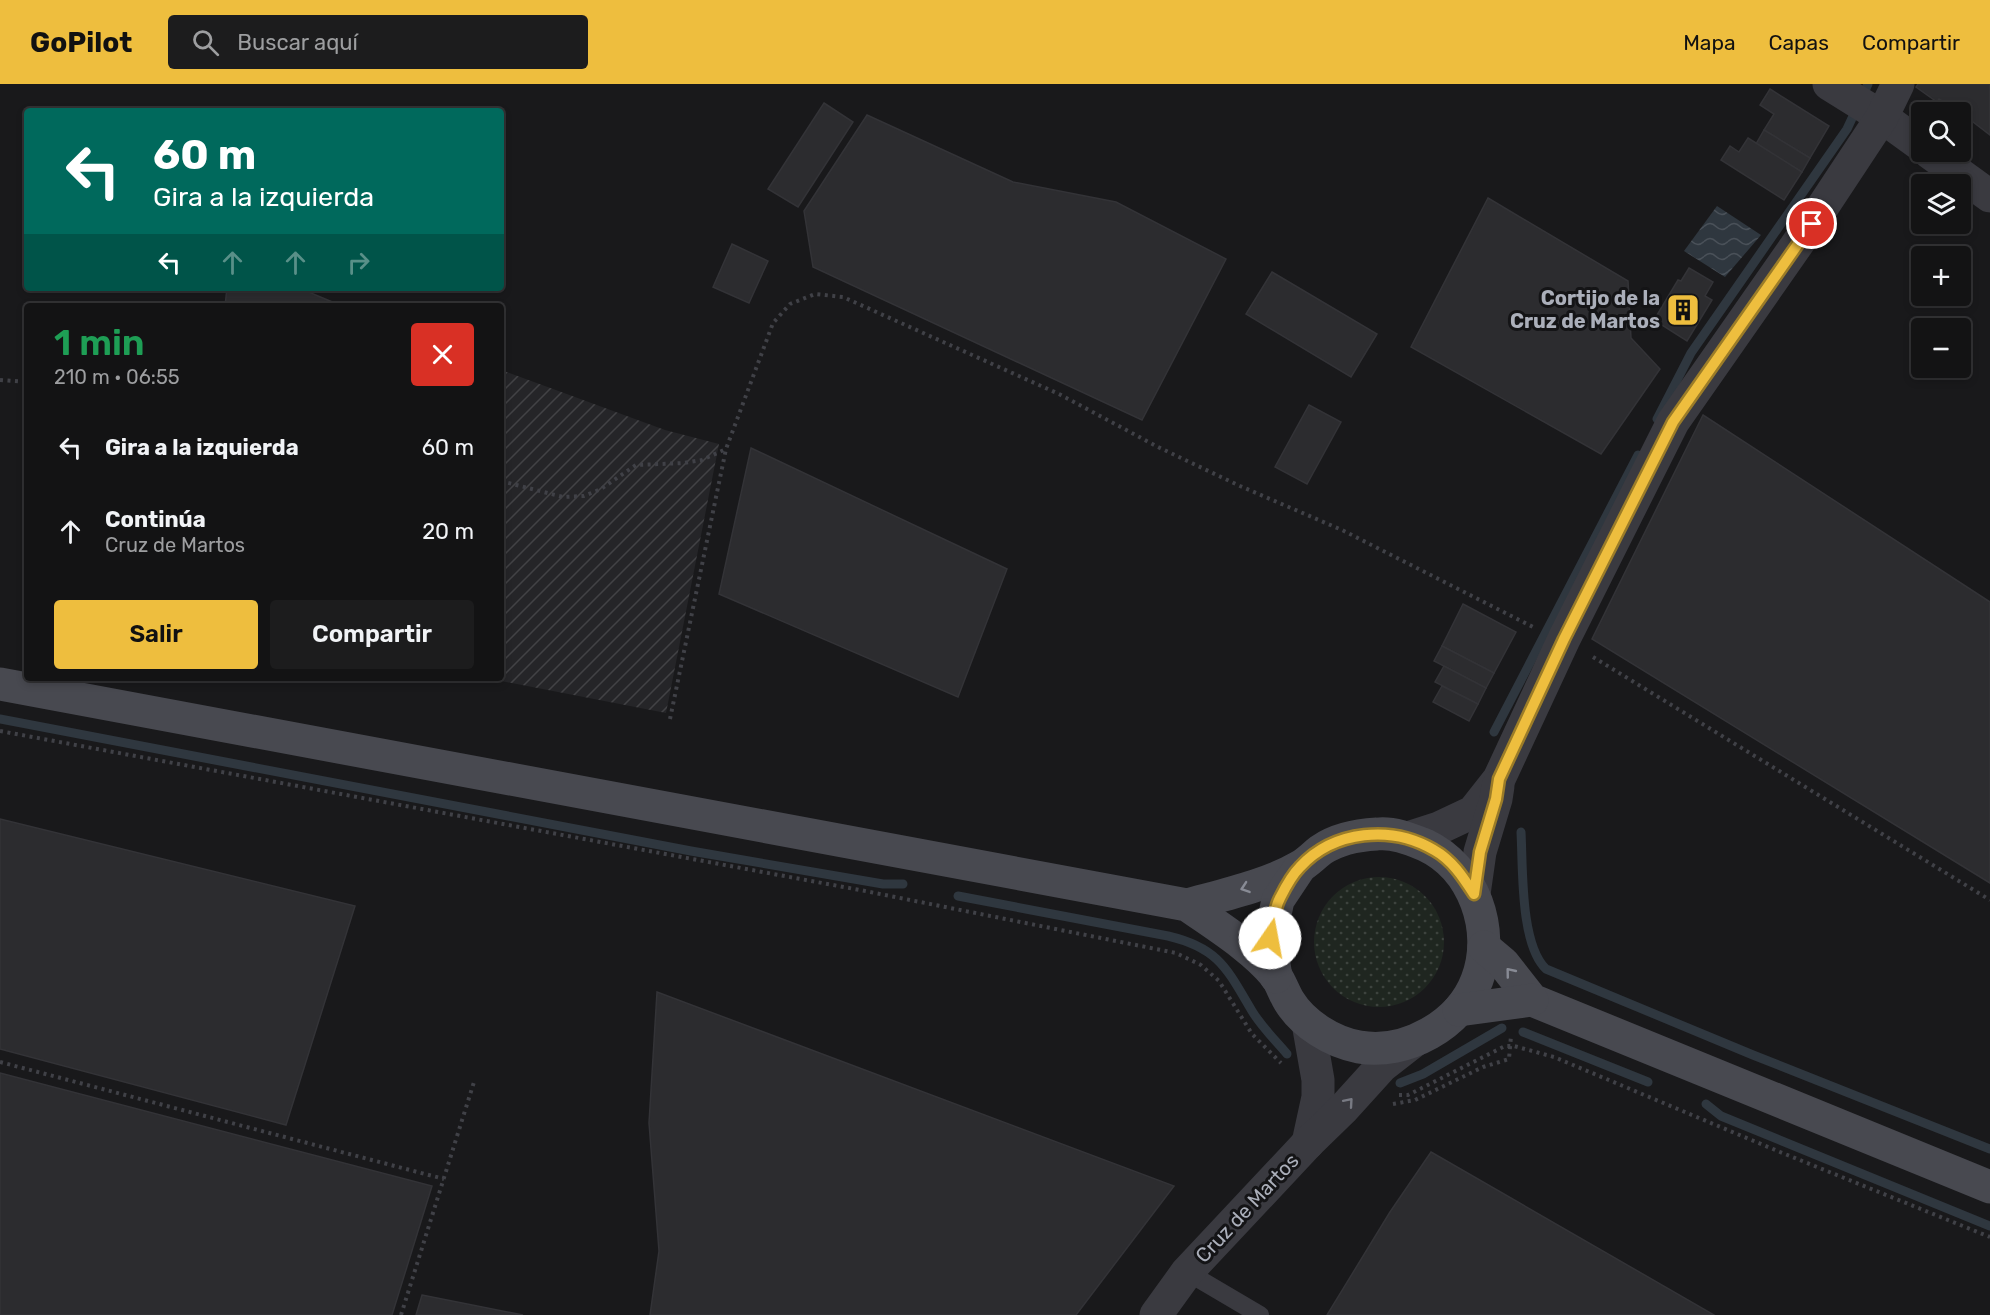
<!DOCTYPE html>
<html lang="es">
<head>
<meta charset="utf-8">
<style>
  :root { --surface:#131314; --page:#1c1c1d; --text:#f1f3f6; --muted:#9d9ea0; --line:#323234; --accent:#eebe3e }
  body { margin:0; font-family:Rubik,sans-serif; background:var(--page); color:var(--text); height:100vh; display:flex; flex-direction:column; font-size:22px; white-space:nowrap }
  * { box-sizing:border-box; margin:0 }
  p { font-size:20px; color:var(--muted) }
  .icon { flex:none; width:33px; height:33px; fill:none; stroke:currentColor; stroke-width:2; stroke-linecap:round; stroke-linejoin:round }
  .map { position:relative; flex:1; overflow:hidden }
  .details { position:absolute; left:24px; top:219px; width:480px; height:378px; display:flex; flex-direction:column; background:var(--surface); border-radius:6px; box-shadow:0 3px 9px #0003,0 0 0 2px var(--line) }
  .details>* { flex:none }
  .banner { position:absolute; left:24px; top:24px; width:480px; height:183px; border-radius:6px; box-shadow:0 3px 9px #0003,0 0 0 2px var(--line); background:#00695c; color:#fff; overflow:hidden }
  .buttons { position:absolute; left:1911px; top:18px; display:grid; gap:12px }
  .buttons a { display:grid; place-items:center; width:60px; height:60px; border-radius:6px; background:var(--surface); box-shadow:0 3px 9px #0003,0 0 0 2px var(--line); font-size:30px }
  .pin { position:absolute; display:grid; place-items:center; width:51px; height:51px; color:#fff; margin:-26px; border:3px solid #fff; border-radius:50%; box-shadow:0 2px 6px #0007 }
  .me { position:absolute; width:66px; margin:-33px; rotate:12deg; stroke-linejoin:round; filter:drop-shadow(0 0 4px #0008) }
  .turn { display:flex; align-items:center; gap:21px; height:126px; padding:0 30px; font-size:27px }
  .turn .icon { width:78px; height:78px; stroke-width:2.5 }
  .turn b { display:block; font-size:42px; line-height:51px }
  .lanes { display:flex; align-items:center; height:57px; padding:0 30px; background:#0003; justify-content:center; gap:30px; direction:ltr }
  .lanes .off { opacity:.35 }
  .round { display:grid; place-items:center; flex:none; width:63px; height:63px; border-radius:6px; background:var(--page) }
  .summary { display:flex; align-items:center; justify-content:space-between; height:102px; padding:0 30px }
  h1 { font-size:36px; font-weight:600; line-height:45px; color:#1e9e55 }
  .cta { display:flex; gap:12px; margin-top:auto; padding:12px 30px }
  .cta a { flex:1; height:69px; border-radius:6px; background:var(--accent); color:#111; font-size:24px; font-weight:600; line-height:69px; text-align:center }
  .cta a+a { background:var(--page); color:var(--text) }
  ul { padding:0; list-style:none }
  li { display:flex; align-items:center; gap:18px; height:84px; padding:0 30px }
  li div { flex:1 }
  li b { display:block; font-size:22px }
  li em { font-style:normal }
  header { display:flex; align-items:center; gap:36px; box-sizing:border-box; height:84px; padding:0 30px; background:var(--accent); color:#111 }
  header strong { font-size:28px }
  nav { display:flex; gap:33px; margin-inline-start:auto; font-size:21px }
  .search { width:420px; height:54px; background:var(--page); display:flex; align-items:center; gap:15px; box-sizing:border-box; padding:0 21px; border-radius:6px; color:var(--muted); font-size:22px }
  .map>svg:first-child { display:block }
</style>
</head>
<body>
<header>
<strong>GoPilot</strong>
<div class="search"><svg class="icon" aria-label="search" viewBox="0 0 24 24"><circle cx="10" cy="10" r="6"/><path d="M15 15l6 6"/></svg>Buscar aquí</div>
<nav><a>Mapa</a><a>Capas</a><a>Compartir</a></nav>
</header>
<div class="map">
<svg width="1990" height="1231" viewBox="0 0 1990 1231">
  <defs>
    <pattern id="industrial-furrows" width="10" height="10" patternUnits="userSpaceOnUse" patternTransform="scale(1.5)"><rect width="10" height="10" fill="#252528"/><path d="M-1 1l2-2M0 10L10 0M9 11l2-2" fill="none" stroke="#424245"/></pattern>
    <pattern id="garden-dots" width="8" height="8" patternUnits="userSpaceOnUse" patternTransform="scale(1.5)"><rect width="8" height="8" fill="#1f2620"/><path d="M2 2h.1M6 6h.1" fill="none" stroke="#3d433e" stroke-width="1.8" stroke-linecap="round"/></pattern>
    <pattern id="water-waves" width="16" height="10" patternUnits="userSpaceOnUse" patternTransform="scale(1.5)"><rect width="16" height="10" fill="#2f373f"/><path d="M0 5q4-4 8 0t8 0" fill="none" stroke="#4a5159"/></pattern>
  </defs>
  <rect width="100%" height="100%" fill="#19191b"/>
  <!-- industrial -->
  <path fill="url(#industrial-furrows)" d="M501,286L665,346L719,360L666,629L486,594H501Z"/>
  <!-- garden -->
  <circle fill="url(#garden-dots)" cx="1379" cy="858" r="65"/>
  <!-- water -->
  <path fill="url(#water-waves)" d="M1717,122L1761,151L1725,193L1684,167Z"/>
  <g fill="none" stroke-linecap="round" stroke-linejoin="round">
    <!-- stream -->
    <g stroke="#2f373f" stroke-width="9">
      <path d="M1657,335L1691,269L1847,45L1868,0"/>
      <path d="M0,635L691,767L883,800H903"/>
      <path d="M1494,648L1638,371"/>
      <path d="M1521,748C1523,784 1520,860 1546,885L1753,971L1990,1065"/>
      <path d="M958,812L1168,852C1219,864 1227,885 1252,927C1261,942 1275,956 1287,970"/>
      <path d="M1523,948L1648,998"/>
      <path d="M1400,999L1423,990L1502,944"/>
      <path d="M1706,1020L1721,1032L1990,1142"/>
    </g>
  </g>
  <!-- building -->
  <g fill="#2c2c2f" stroke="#333337" stroke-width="1.5">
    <path d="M1918,0H1990V51L1960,28L1939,15L1937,18L1916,3Z"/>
    <path d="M1770,5L1829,42L1810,74L1764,46L1774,30L1760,21Z"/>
    <path d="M824,19L853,38L798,123L768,105Z"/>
    <path d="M867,31L1013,98L1116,118L1226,175L1142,336L813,183L804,127Z"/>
    <path d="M1764,46L1810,74L1802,88L1756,60Z"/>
    <path d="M1748,54L1802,88L1784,116L1721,76L1730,62L1739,68Z"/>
    <path d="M1488,114L1628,197L1631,254L1660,285L1601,370L1411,263Z"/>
    <path d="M732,160L768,177L749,219L713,203Z"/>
    <path d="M1689,184L1713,198L1705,212L1712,216L1687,257L1654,236L1678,196L1681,197Z"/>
    <path d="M1272,188L1377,250L1351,293L1246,230Z"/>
    <path d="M227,204H299L342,222H225Z"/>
    <path d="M1309,321L1341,338L1307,400L1275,383Z"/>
    <path d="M1703,331L1990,518V799L1592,555Z"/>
    <path d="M751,364L1007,485L958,613L719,510Z"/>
    <path d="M1463,520L1516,548L1494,589L1442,562Z"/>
    <path d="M1442,562L1494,589L1486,604L1434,577Z"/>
    <path d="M1444,582L1486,604L1478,620L1435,598Z"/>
    <path d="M1442,602L1478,620L1469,637L1433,618Z"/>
    <path d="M0,735L355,822L286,1041L0,965Z"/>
    <path d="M657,908L1174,1102L1076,1231H650L659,1167L649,1039Z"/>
    <path d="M0,989L432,1102L392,1231H0Z"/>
    <path d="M1431,1068L1714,1231H1327L1390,1128Z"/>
    <path d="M422,1211L523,1231H416Z"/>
  </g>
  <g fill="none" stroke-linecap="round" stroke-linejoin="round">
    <!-- path -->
    <g stroke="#404147" stroke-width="4" stroke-dasharray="3 4.5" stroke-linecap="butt">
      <path d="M0,296L27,298"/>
      <path d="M501,397L563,413L584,412L601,405L636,381L684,379L702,376L726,365"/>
      <path d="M1593,573L1990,816"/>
      <path d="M670,635L726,365L773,239L790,220L815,210L843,213L1059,310L1158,363L1240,402L1342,446L1535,544"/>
      <path d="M0,647L860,806L1176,869L1201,881L1219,897L1252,950L1281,979"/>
      <path d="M0,978L444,1095"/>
      <path d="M1399,1011H1408L1505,962H1514L1554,973L1780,1068L1990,1153"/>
      <path d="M1393,1020L1415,1016L1483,983L1509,975L1511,952"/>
      <path d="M401,1231L474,998"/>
    </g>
    <!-- lane -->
    <path stroke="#3a3a40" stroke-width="18" d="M1187,1188L1260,1231"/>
    <!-- street -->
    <g stroke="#3a3a40" stroke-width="33">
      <path d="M1829,0L1882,33L1922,62"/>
      <path d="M1929,68L1990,112"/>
      <path d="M1408,754L1439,744L1473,728L1499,695L1564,555L1673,338L1812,139L1882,33L1898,0"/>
      <path d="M1474,810L1480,768L1496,715L1498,702"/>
      <path d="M1308,1059L1318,1013V996L1308,939"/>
      <path d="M1156,1231L1187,1188L1308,1059L1343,1025L1382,982L1414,957"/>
    </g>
    <!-- secondary -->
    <g stroke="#484950" stroke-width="33">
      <path d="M0,600L1187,821C1217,842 1253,864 1276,892C1281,899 1284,909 1289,917C1303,940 1332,958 1359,963C1406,971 1460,941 1477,896C1496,846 1474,784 1425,761C1410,755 1393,748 1377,750C1358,751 1337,755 1321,766C1313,772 1307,779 1299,783C1268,801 1223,811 1187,821"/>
      <path d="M1484,863L1503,879L1532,916L1990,1103"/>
      <path d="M1276,893L1270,854L1278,816L1300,783"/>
      <path d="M1459,926L1532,916"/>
    </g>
  </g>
  <!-- one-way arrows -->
  <defs><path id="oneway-chevron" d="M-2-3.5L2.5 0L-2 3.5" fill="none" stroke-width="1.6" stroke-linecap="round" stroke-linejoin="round" transform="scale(1.5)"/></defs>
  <g stroke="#888b95">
    <use href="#oneway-chevron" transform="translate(1245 804) rotate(161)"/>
    <use href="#oneway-chevron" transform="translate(1510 888) rotate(-129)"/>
  </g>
  <use stroke="#787a83" href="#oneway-chevron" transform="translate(1349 1018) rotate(-49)"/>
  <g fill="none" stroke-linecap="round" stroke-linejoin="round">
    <defs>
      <path id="route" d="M1270,854C1273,841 1274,825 1280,814C1285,804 1292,791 1300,783C1334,746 1392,741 1434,766C1452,776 1463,793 1474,810L1480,768L1496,715L1499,695L1564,555L1673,338L1812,140"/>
    </defs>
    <!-- route casing -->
    <use href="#route" stroke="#9b7c28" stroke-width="15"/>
    <!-- route -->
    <use href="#route" stroke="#eebe3e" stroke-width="10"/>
  </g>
  <!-- icons -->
  <defs>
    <symbol id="building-square" viewBox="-11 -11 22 22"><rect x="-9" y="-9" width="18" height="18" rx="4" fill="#eebe3e" stroke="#141416"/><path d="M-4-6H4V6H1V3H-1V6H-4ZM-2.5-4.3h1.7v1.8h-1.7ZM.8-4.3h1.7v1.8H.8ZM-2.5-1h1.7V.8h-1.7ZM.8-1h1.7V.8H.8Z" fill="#111"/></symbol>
  </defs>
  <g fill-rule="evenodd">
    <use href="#building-square" x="1664" y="207" width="38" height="38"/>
  </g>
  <g text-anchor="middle" stroke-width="6" stroke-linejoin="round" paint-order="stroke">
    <!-- poi labels -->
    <g font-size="20" font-weight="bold" fill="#abafba" stroke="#141416" text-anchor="end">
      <text x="1660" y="221">Cortijo de la<tspan x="1660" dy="23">Cruz de Martos</tspan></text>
    </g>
    <!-- street labels -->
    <g font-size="20" fill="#abafba" stroke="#141416">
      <text transform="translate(1247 1124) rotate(-47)" y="7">Cruz de Martos</text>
    </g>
  </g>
</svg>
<div class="buttons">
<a><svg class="icon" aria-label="search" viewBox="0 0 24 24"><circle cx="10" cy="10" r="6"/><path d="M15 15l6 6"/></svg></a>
<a><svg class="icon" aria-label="layers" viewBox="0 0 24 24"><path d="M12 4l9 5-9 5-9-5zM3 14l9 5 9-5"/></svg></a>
<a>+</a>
<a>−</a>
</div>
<div class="pin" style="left:1812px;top:140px;background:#d93025"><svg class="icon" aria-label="arrive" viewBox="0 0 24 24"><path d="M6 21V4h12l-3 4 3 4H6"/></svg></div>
<svg class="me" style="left:1270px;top:854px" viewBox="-20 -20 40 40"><circle r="19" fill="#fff"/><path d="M0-13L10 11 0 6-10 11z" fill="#eebe3e"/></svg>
<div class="banner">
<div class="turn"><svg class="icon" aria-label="left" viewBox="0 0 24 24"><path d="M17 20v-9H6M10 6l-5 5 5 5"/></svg><div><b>60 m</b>Gira a la izquierda</div></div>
<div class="lanes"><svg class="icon" aria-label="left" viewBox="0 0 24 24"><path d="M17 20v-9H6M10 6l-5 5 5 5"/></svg><svg class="icon off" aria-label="ahead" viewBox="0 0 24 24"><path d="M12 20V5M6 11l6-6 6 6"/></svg><svg class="icon off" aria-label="ahead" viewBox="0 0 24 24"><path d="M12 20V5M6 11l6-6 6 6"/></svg><svg class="icon off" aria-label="right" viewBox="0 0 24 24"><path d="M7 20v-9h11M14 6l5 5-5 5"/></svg></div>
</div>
<section class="details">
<div class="summary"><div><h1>1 min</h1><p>210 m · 06:55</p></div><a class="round" style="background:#d93025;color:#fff"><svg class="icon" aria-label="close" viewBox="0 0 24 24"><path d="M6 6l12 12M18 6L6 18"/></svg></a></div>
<ul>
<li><svg class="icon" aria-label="left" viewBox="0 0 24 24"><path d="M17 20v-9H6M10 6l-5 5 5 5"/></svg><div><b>Gira a la izquierda</b></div><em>60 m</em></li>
<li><svg class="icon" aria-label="ahead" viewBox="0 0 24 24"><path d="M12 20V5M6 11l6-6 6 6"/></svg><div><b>Continúa</b><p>Cruz de Martos</p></div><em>20 m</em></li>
</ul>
<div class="cta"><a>Salir</a><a>Compartir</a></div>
</section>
</div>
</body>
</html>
